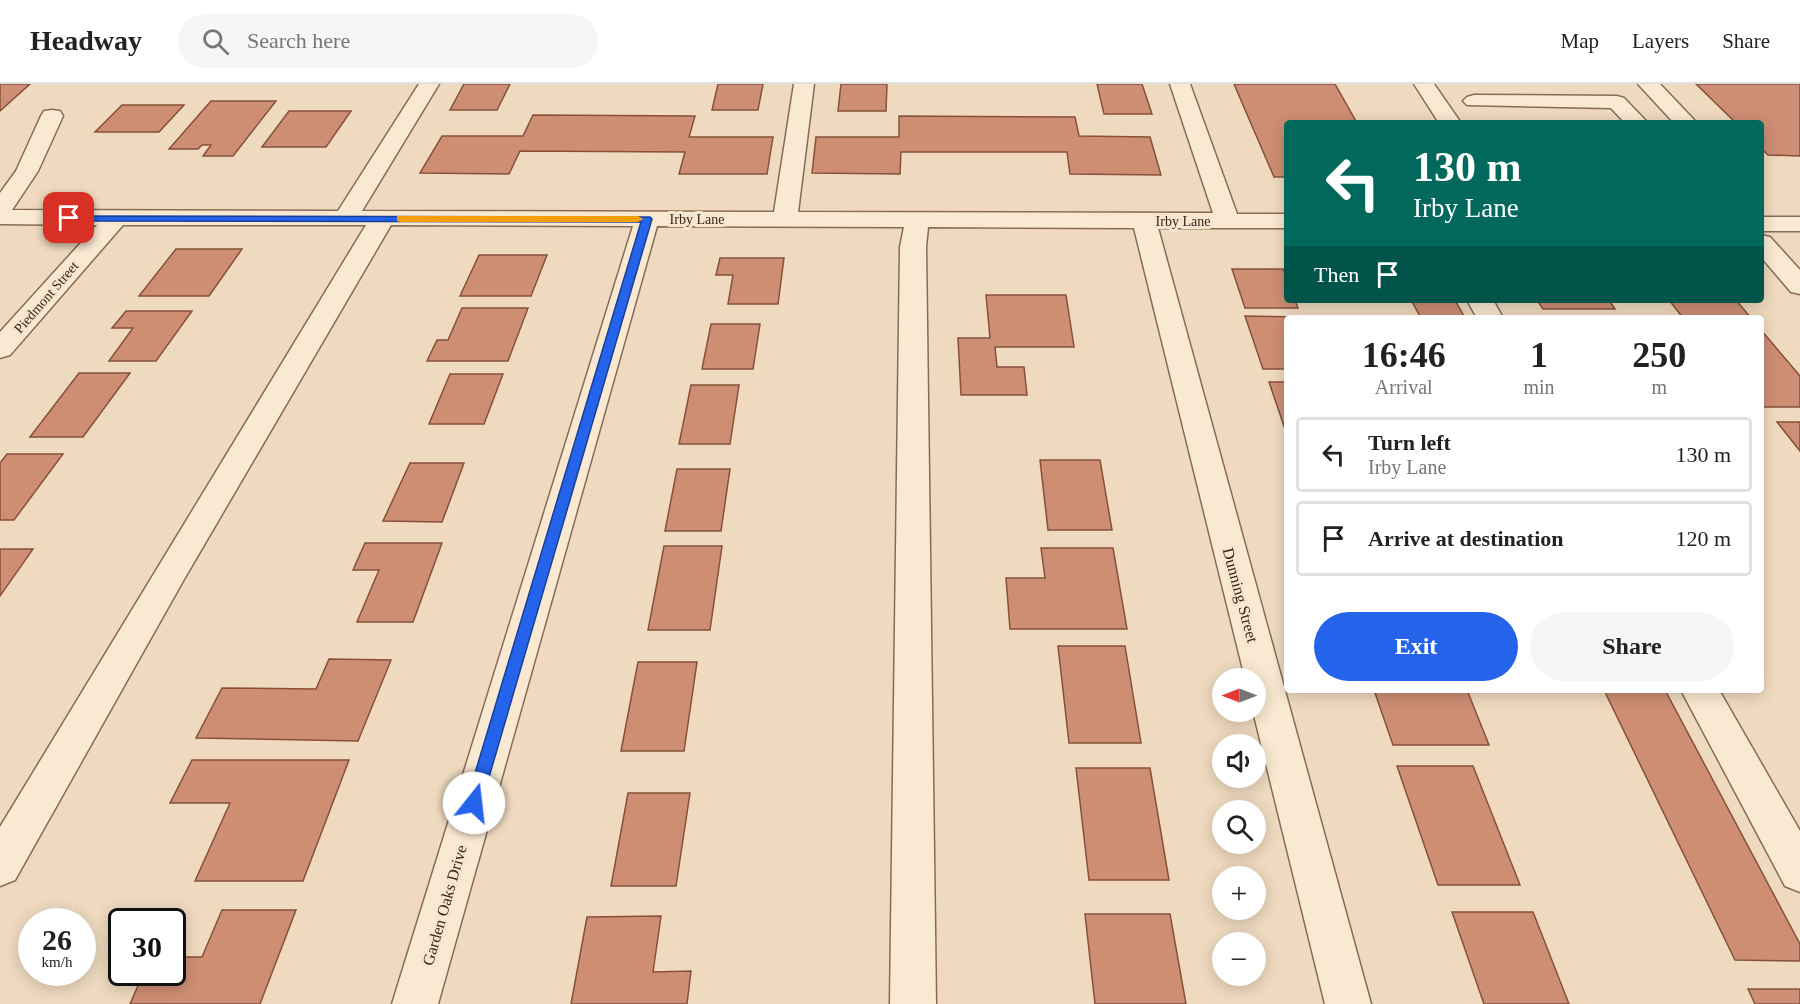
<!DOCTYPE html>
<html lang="en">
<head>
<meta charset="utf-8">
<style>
  :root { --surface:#fff; --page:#f6f6f6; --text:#222; --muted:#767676; --line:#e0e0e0; --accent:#2563eb }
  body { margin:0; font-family:Georgia,serif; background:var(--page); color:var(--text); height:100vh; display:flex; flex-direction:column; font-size:22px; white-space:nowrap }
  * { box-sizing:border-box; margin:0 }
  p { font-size:20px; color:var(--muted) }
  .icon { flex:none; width:33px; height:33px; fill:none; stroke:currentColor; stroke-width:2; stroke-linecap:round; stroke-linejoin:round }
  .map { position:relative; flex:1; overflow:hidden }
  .panel { position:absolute; left:1284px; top:231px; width:480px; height:378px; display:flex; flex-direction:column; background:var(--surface); border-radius:6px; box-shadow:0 3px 15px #0003 }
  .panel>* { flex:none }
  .top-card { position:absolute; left:1284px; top:36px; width:480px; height:183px; border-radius:6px; box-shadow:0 3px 15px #0003; background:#00695c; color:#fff; overflow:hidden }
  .needle { width:39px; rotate:270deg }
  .fabs { position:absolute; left:1212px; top:584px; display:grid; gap:12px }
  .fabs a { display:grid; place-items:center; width:54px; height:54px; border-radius:50%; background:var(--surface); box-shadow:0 3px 15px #0003; font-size:30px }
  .speed { position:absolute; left:18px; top:824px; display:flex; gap:12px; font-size:30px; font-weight:700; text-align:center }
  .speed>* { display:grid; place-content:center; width:78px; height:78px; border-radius:50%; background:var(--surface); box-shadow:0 3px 15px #0003; line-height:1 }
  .speed small { font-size:15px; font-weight:400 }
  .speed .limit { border:3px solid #111; border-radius:9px; background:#fff; color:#111 }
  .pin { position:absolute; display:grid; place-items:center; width:51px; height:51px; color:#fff; margin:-26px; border-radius:12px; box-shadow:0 3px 9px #0006 }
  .me { position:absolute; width:66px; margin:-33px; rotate:16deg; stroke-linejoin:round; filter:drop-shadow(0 0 4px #0008) }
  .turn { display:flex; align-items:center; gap:21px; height:126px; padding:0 30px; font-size:27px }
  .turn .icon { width:78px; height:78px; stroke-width:2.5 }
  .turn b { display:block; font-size:42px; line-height:51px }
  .then { display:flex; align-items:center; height:57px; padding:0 30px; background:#0003; gap:12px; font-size:22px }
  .eta { display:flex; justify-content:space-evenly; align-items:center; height:102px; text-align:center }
  .eta b { font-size:36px; font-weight:800; line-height:42px }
  .action { display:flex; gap:12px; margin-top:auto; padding:12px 30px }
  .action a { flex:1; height:69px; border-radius:36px; background:var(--accent); color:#fff; font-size:24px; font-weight:800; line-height:69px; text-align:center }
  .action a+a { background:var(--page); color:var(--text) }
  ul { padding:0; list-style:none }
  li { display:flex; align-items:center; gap:18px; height:75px; margin:0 12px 9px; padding:0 18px; border:3px solid var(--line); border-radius:6px }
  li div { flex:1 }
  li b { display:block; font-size:22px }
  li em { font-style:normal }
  header { display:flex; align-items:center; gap:36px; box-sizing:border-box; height:84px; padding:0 30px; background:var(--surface); border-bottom:2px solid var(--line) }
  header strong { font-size:28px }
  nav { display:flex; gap:33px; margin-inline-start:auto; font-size:21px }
  .search { width:420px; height:54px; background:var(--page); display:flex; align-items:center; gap:15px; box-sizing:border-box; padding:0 21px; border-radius:33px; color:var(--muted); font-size:22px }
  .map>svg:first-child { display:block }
</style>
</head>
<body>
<header>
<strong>Headway</strong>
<div class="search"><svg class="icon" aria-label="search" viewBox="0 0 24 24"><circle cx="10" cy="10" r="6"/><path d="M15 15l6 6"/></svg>Search here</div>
<nav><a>Map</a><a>Layers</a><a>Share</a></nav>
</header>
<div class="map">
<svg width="1800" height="920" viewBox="0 0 1800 920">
  <rect width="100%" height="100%" fill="#efdabf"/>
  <!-- building -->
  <g fill="#ce8e74" stroke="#87503c" stroke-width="1.5">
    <path d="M0,0H30L0,27Z"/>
    <path d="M464,0H510L497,26H450Z"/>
    <path d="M718,0H763L758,26H712Z"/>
    <path d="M841,0H887L886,27H838Z"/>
    <path d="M1097,0H1142L1152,30H1104Z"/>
    <path d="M1234,0H1335L1357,39H1287V93H1274Z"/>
    <path d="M1696,0H1800V72L1768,71L1761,64V39H1736Z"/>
    <path d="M211,17H276L233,72H203L211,61H202L198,65H169Z"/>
    <path d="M122,21H184L159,48H95Z"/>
    <path d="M289,27H351L326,63H262Z"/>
    <path d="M533,31L695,32L689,53H773L767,90H679L685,68L520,67L509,90L420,89L442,52H523Z"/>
    <path d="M899,32L1075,33L1079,52L1150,53L1161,91L1070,90L1067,68H901L900,90L812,89L816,53H899Z"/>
    <path d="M176,165H242L209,212H139Z"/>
    <path d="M479,171H547L531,212H460Z"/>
    <path d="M720,174H784L778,220H728L733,191H716Z"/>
    <path d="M1232,185H1283L1287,196V216H1295L1298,224H1245Z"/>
    <path d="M986,211H1066L1074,263H995L997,283H1024L1027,311H961L958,254H990Z"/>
    <path d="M1411,216H1455L1465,234H1421Z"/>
    <path d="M1537,216H1609L1615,225H1543Z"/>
    <path d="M1669,216H1736L1751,234H1683Z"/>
    <path d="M462,224H528L508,277H427L437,256H448Z"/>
    <path d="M126,227H192L156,277H109L133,244H112Z"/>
    <path d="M1245,232L1304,233L1287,234V285H1263Z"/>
    <path d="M711,240H760L753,285H702Z"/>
    <path d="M1761,246L1800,292V323H1761Z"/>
    <path d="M79,289H130L83,353H30Z"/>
    <path d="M450,290H503L484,340H429Z"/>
    <path d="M1269,298H1287V351Z"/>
    <path d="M691,301H739L730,360H679Z"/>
    <path d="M1777,338H1800V367Z"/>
    <path d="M7,370H63L14,436H0V379Z"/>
    <path d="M1040,376H1100L1112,446H1048Z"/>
    <path d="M410,379H464L442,438L383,437Z"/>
    <path d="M677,385H730L721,447H665Z"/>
    <path d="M365,459H442L413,538H357L379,486H353Z"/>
    <path d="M664,462H722L710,546H648Z"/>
    <path d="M1041,464H1113L1127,545H1010L1006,494H1045Z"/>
    <path d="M0,465H33L0,512Z"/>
    <path d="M1058,562H1125L1141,659H1069Z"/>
    <path d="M329,575L391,576L358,657L196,654L222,604L316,605Z"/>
    <path d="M638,578H697L684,667H621Z"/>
    <path d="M1374,606H1467L1489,661H1393Z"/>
    <path d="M1604,606H1665L1800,860V877L1735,876Z"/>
    <path d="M192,676H349L303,797H195L230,719H170Z"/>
    <path d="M1397,682H1473L1520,801H1438Z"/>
    <path d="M1076,684H1150L1169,796H1089Z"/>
    <path d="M628,709H690L676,802H611Z"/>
    <path d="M222,826H296L260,920H130L144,888H172V873H202Z"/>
    <path d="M1452,828H1533L1569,920H1484Z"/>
    <path d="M1085,830H1170L1186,920H1095Z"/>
    <path d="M661,832L653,888L691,887L687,920H571L587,833Z"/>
    <path d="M1748,905H1800V920H1755Z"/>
  </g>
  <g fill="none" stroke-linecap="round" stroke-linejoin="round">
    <defs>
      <g id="minor">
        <path d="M419,0H439L362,127L774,128L794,0H814L798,128L1213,129L1170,0H1190L1237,130H1287V144H1158L1371,920H1325L1253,627H1256V594H1245L1134,144L928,143L926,163L936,920H890L900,163L904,143L657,142L438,920H392L633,142L391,141L183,497L15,796L0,802V743L366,141H123L10,271L0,274V248L97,141L0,140V109L16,87L41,32L44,27L52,26L60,27L63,32L38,87L12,126L338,127Z"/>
        <path d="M1414,0H1434L1461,39H1439Z"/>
        <path d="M1638,0H1660L1697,39H1674Z"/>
        <path d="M1474,11L1617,12L1624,14L1648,39H1625L1611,24L1467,21L1463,17L1467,13Z"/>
        <rect x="1761" y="133" width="39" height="14"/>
        <path d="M1761,151L1770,153L1800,186V210L1791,208L1761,173Z"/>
        <path d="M1467,216H1493L1503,234H1477Z"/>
        <path d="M1681,606H1719L1800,747V808L1785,802Z"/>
      </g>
    </defs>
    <!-- minor casing -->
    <use href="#minor" stroke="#886b57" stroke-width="3"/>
    <!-- minor -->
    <use href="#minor" fill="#f9e9d2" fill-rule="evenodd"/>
  </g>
  <!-- route -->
  <path fill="#2563eb" stroke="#184099" stroke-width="1.5" d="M66,132L650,133L652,135L480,724L474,727L468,724L466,719L641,138L69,137L66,136Z"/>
  <!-- slow -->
  <path fill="#f59e0b" d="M397,132H638L643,135L638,138H400L397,137Z"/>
  <g text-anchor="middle" stroke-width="6" stroke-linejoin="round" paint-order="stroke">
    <!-- far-street labels -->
    <g font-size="14" fill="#37251c" stroke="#f6e6cf">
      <text x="697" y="140">Irby Lane</text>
      <text x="1183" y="142">Irby Lane</text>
      <text transform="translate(46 213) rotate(-49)" y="5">Piedmont Street</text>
    </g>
    <!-- street labels -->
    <g font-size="16" fill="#37251c" stroke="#f6e6cf">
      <text transform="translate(1241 511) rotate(75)" y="6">Dunning Street</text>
      <text transform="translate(444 821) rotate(-74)" y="6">Garden Oaks Drive</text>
    </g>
  </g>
</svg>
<div class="fabs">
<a><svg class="needle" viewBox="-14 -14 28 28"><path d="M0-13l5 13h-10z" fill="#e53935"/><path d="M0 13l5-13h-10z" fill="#767676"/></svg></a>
<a><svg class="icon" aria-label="sound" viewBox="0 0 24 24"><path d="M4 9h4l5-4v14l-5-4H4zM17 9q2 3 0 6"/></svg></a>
<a><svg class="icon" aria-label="search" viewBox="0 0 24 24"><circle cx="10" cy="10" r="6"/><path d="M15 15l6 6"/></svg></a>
<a>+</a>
<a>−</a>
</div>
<div class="speed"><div>26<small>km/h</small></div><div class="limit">30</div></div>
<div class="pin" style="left:69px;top:134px;background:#d93025"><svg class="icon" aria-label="arrive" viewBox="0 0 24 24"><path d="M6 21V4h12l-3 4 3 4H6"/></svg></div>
<svg class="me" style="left:474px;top:719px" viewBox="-20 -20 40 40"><circle r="19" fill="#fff"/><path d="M0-13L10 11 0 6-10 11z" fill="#2563eb"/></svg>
<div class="top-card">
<div class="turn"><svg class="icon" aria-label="left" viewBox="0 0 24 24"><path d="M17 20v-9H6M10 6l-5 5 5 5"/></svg><div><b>130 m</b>Irby Lane</div></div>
<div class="then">Then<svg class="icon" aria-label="arrive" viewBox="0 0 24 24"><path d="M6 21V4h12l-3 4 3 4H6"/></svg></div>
</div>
<section class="panel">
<div class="eta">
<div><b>16:46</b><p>Arrival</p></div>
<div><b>1</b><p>min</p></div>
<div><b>250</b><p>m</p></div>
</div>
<ul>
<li><svg class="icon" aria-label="left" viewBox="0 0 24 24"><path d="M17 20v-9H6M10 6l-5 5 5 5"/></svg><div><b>Turn left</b><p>Irby Lane</p></div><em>130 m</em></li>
<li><svg class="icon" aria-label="arrive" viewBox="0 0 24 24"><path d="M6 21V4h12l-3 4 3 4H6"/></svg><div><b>Arrive at destination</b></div><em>120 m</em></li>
</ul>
<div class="action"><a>Exit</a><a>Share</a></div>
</section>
</div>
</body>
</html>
